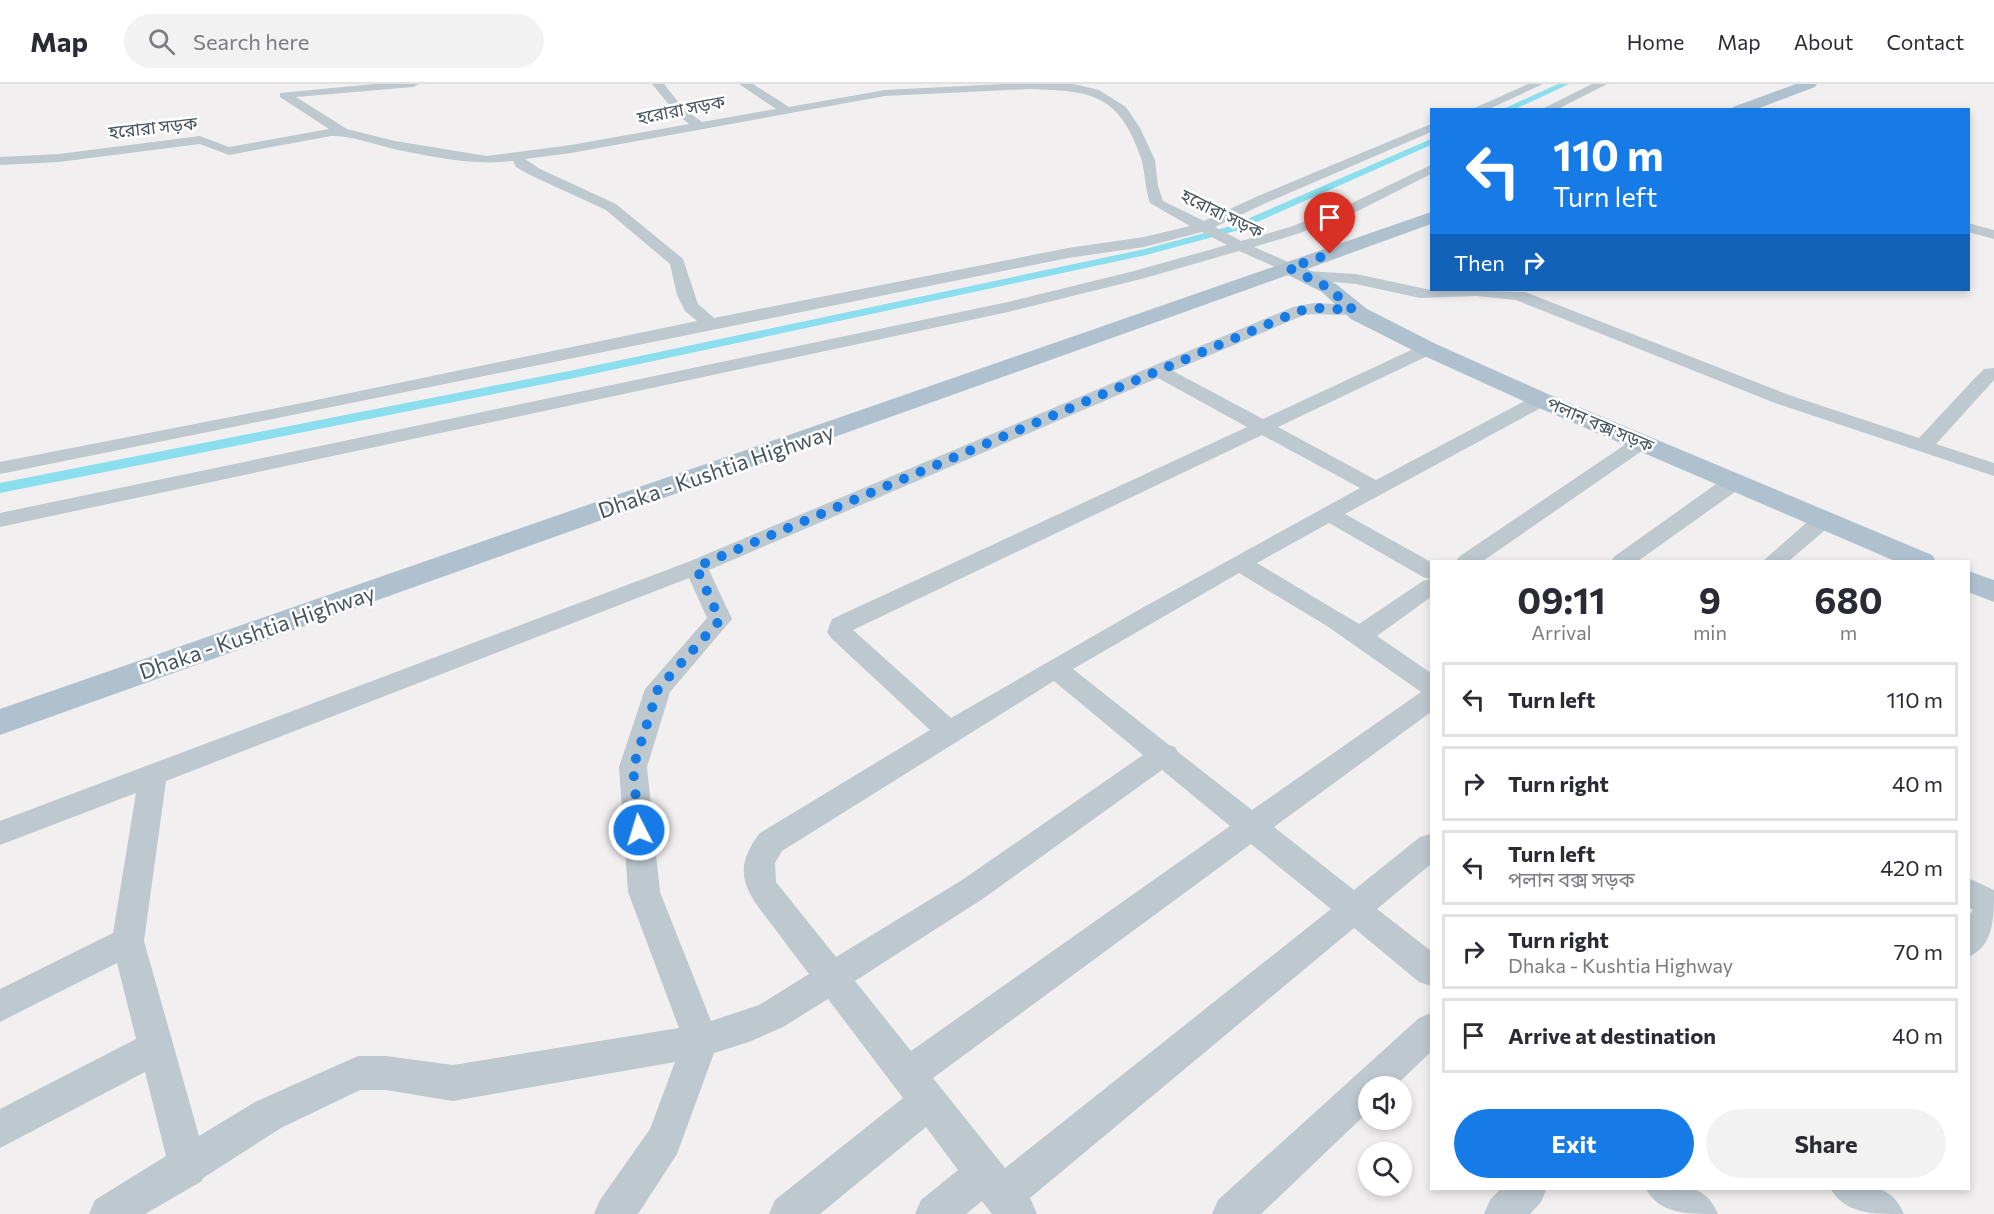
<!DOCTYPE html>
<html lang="en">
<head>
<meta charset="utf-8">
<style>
  :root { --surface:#fff; --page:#f2f2f3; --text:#2b2b33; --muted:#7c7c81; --line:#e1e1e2; --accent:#167be6 }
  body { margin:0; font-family:Commissioner,"Noto Sans Bengali",sans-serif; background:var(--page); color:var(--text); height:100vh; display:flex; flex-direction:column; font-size:22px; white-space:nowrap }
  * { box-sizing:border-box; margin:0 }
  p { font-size:20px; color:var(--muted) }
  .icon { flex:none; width:33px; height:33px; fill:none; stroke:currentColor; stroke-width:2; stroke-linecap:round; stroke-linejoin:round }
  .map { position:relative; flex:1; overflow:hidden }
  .drawer { position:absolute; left:1430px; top:476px; width:540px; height:630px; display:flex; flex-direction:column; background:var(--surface); border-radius:0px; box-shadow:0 3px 9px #0003 }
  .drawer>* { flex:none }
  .guide { position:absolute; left:1430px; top:24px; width:540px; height:183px; border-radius:0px; box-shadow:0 3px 9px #0003; background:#167be6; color:#fff; overflow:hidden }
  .tools { position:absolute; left:1358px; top:992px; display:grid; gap:12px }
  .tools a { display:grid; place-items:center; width:54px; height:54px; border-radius:50%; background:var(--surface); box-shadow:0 3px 9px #0003; font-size:30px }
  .pin { position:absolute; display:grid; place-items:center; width:51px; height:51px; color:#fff; margin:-62px -26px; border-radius:50% 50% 50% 0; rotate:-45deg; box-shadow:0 0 6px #0007 }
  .pin .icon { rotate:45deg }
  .me { position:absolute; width:66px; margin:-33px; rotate:355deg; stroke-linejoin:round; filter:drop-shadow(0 0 4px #0008) }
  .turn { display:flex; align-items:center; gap:21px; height:126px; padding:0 24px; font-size:27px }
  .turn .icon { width:78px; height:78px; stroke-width:2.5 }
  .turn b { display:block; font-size:42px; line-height:51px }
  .then { display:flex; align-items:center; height:57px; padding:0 24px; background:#0003; gap:12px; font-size:22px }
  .eta { display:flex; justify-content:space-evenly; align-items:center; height:102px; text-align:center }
  .eta b { font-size:36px; font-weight:700; line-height:42px }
  .cta { display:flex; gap:12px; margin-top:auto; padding:12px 24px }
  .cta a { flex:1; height:69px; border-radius:36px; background:var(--accent); color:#fff; font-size:24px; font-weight:700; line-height:69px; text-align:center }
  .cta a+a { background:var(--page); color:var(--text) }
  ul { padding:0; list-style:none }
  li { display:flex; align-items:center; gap:18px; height:75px; margin:0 12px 9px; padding:0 12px; border:3px solid var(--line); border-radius:0px }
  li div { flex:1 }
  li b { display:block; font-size:22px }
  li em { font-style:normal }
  header { display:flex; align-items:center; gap:36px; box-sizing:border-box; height:84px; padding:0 30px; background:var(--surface); border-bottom:2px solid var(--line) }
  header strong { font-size:28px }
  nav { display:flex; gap:33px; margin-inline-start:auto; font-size:21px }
  .search { width:420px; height:54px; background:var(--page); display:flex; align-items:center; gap:15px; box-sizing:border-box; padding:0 21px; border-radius:33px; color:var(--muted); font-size:22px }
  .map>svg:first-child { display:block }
</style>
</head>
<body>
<header>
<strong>Map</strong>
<div class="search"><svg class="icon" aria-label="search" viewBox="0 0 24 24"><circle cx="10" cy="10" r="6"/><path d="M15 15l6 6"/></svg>Search here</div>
<nav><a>Home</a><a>Map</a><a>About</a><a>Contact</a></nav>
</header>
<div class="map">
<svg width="1994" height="1130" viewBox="0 0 1994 1130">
  <rect width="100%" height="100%" fill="#f2eff0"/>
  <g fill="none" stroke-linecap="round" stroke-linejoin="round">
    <!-- canal -->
    <g fill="#8adeee" fill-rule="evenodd">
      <path d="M1558,0H1569L1513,26H1501Z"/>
      <path d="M1431,55V61L1239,146L1146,171L574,294L0,409V399L574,286L1145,165L1231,142Z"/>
    </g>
    <!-- minor -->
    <g fill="#bdc8cf" fill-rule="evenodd">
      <path d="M374,0H419L413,3L296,13L347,45L395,57L487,72L571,61L689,40L675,28L652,0H664L683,24L702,38L776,25L739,0H753L789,23L885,6L1003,0H1073L1099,6L1126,23L1140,44L1155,76L1158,102L1163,117L1204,137L1258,112L1431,40V48L1268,118L1215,143L1241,157L1290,143L1348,121L1431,81V90L1358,127L1300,149L1254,163L1295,181L1297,184L1289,189L1239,167L1145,194L1008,228L0,443V429L1008,218L1134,187L1227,161L1202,148L1144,163L1068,174L0,390V378L302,319L697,237L685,227L677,211L670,180L606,126L530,91L516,83L513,77C474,82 432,73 394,65C373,60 353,52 331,52L229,71L200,60L59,78L0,81V73L59,70L200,52L229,63L329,45L280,13V9ZM1031,5C1092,7 1119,10 1141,74C1145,88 1145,104 1150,119L1190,142L1144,153L1068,164L714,234L698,220L683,175L616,120L540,85L525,75L571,69L885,12Z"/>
      <path d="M1528,0H1543L1487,26H1470Z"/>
      <path d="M1592,0H1607L1556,26H1540Z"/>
      <path d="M1968,139L1994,146V155L1968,148Z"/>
      <path d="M1306,187L1356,190L1431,206L1525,208L1789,311L1919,354L1975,294L1984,285L1994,284V296L1936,360L1994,379V392L1775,319L1516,216L1476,212L1420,214L1356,200L1300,195L1298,192L1300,189Z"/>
      <path d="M1314,219L1353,221L1361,226C1354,235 1318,228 1304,231L1173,287L1263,335L1422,261H1434L1437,265L1434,269L1278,343L1376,396L1534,312H1548L1551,316L1548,320L1345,430L1431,478V513L1377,552L1431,589V628L1274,743L1354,806L1420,753L1431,750V780L1377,825L1431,867V902L1419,898L1354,844L1030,1114L1037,1130H992L982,1117L966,1130H915L921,1116L958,1086L926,1043L820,1130H769L775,1116L903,1014L828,915L783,943L749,958L714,969L677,1070L638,1130H594L600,1116L650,1045L675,978L453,1017L386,1006H360L281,1044L203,1094L202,1097L145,1130H89L95,1116L166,1072L145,988L0,1064V1025L136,955L117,879L0,938V905L113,849L136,709L0,761V737L688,478L1293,223ZM1158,294L1247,343L832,535L827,548L831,554L930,646L760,749C730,787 746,808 772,841C784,857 796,873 809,890L759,921L711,937L660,808L647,683L670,608L732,535L709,486ZM1262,351L1360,404L1142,524L951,634L853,546ZM1329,439L1423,493L1430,495L1423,497L1359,540L1257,479ZM1239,489L1327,542L1421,608L1252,726L1178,668L1175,663L1169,661L1073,585ZM689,494L707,534L645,605L619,683L628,808L679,944L453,981L386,972H358L255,1018L199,1052L144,857L166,697ZM1054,597L1143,671L962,796L836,873L776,798L775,779L782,767ZM1162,686L1230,742L911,967L855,897L984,814ZM1251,760L1331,825L1005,1084L933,994Z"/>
      <path d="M1642,352L1649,354L1652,358L1649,362L1483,477H1456L1460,472L1635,354Z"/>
      <path d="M1734,392L1742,393L1745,398L1742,403L1638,477H1611L1615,472L1726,393Z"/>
      <path d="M1823,429L1831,431L1834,436L1831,441L1789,477H1763L1815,431Z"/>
      <path d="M1968,794L1994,806C1994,833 1994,863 1968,873V833L1973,826L1968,823Z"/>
      <path d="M1431,929V968L1395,1002H1368V1028L1261,1130H1212L1218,1116L1419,934Z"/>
      <path d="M1501,1104H1547L1541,1118L1530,1130H1484L1490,1116Z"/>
      <path d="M1645,1104C1678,1104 1703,1095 1718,1130C1685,1130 1660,1130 1645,1104Z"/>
      <path d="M1830,1104C1863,1104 1889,1095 1904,1130C1871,1130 1845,1130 1830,1104Z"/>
    </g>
    <!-- major -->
    <g fill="#afc1cf" fill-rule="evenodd">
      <path d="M1796,0H1817L1815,3L1754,26H1731L1733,23Z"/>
      <path d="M1431,128V140L1307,185L1336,200L1367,225L1436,260L1550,311L1932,471L1936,477H1895L1532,321L1420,270L1351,235L1322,208L1288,191L0,651V625Z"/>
      <path d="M1968,487L1994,496V518L1968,508Z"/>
    </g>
  </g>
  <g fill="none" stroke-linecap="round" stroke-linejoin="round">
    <!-- route -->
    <path stroke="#167be6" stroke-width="10" stroke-dasharray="0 18" d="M639,746L633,684L658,605L720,536L696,483L1299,227L1314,224L1353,226L1329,204L1289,184L1330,170"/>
  </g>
  <g text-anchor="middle" stroke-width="5" stroke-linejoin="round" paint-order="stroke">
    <!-- far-street labels -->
    <g font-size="18" fill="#47545d" stroke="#fff">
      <text transform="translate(681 26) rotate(-11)" y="6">হরোরা সড়ক</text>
      <text transform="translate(153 44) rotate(-6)" y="6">হরোরা সড়ক</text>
      <text transform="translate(1222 130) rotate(26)" y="6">হরোরা সড়ক</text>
      <text transform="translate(1600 341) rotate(23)" y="6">পলান বক্স সড়ক</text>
    </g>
    <!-- street labels -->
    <g font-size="22" fill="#47545d" stroke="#fff">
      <text transform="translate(716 387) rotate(-19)" y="8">Dhaka - Kushtia Highway</text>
      <text transform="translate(257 548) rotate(-19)" y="8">Dhaka - Kushtia Highway</text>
    </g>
  </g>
</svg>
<div class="tools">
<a><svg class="icon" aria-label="sound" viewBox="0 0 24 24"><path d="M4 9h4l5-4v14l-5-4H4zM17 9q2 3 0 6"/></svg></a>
<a><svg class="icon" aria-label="search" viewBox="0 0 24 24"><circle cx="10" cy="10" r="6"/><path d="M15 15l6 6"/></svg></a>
</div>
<div class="pin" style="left:1330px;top:170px;background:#d93025"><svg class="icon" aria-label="arrive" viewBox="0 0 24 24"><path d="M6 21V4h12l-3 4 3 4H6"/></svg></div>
<svg class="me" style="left:639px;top:746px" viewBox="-20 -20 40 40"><circle r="17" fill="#167be6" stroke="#fff" stroke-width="3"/><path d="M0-11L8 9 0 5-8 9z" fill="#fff"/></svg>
<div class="guide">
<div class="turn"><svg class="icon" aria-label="left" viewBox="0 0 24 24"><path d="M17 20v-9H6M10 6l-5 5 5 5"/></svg><div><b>110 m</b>Turn left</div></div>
<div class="then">Then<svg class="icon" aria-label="right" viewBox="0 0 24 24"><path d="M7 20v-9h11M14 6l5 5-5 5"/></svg></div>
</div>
<section class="drawer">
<div class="eta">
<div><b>09:11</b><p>Arrival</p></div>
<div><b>9</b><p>min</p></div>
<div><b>680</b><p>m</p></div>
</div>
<ul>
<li><svg class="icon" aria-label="left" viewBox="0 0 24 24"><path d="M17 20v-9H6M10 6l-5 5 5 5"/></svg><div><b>Turn left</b></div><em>110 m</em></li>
<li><svg class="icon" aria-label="right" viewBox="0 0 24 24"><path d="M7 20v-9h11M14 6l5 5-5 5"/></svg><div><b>Turn right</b></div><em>40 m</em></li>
<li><svg class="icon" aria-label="left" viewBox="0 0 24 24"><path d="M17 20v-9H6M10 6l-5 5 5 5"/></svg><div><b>Turn left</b><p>পলান বক্স সড়ক</p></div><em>420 m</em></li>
<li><svg class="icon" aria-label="right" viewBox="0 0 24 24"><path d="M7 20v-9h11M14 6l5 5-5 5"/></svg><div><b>Turn right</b><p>Dhaka - Kushtia Highway</p></div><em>70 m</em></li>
<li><svg class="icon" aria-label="arrive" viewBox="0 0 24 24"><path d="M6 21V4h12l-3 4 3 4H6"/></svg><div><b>Arrive at destination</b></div><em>40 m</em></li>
</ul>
<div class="cta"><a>Exit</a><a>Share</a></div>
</section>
</div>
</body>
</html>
